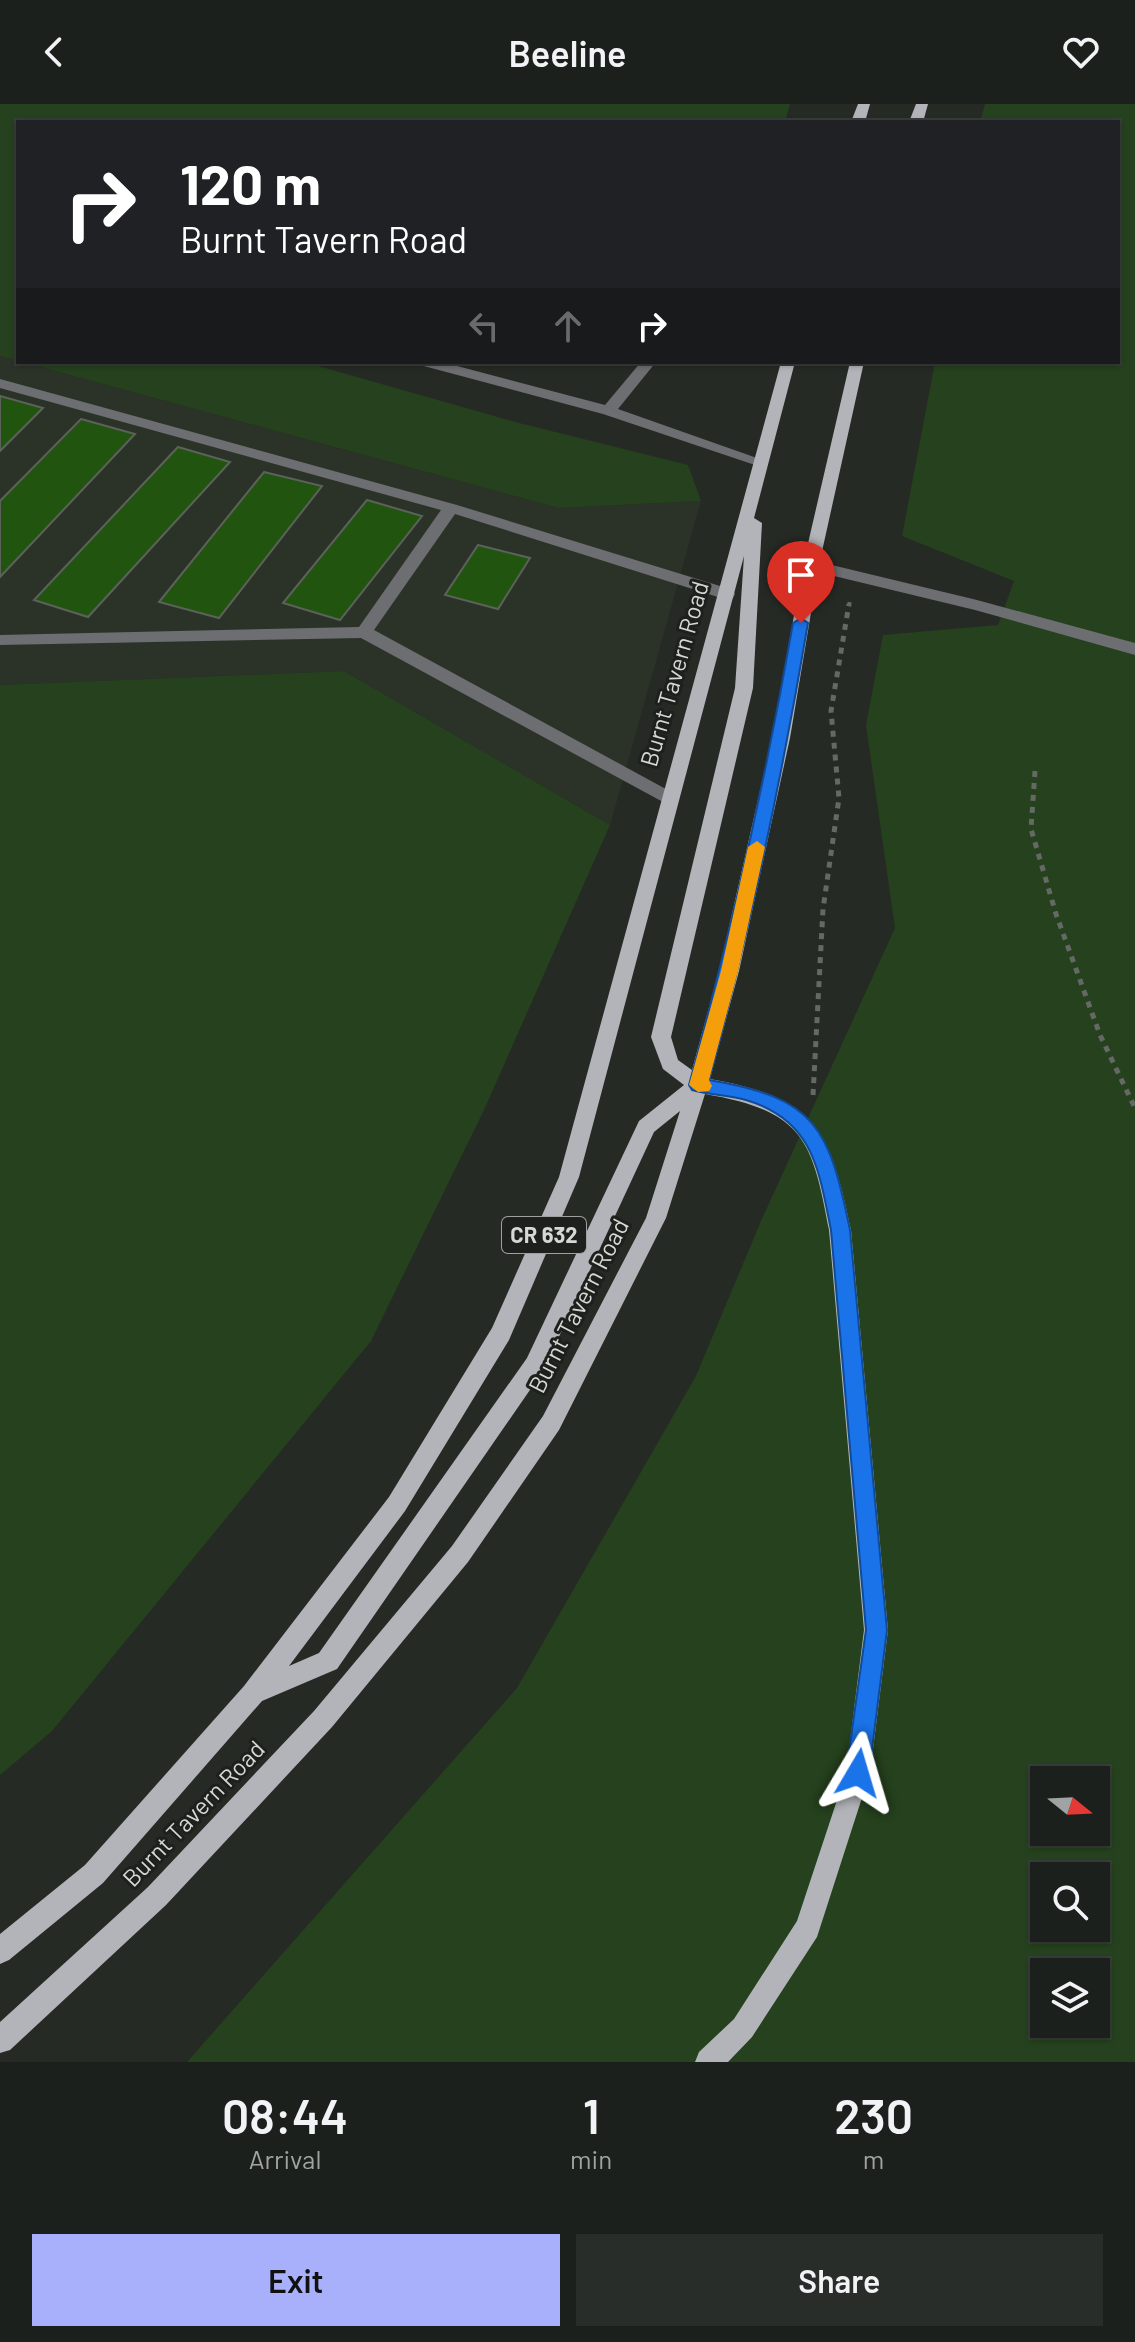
<!DOCTYPE html>
<html lang="en">
<head>
<meta charset="utf-8">
<style>
  :root { --surface:#1c201c; --page:#292d29; --text:#f1f3f6; --muted:#a0a3a3; --line:#3a3e3b; --accent:#a8b0fc }
  body { margin:0; font-family:Barlow,sans-serif; background:var(--page); color:var(--text); height:100vh; display:flex; flex-direction:column; font-size:30px; white-space:nowrap }
  * { box-sizing:border-box; margin:0 }
  p { font-size:26px; color:var(--muted) }
  .icon { flex:none; width:44px; height:44px; fill:none; stroke:currentColor; stroke-width:2; stroke-linecap:round; stroke-linejoin:round }
  .map { position:relative; height:1958px; overflow:hidden }
  .sheet { display:flex; flex-direction:column; background:var(--surface); flex:1 }
  .sheet>* { flex:none }
  .top-card { position:absolute; left:16px; top:16px; width:1104px; height:244px; border-radius:0px; box-shadow:0 2px 6px #0004,0 0 0 2px var(--line); background:#202124; color:#fff; overflow:hidden }
  .needle { width:52px; rotate:108deg }
  .fabs { position:absolute; left:1030px; top:1662px; display:grid; gap:16px }
  .fabs a { display:grid; place-items:center; width:80px; height:80px; border-radius:0px; background:var(--surface); box-shadow:0 2px 6px #0004,0 0 0 2px var(--line); font-size:40px }
  .pin { position:absolute; display:grid; place-items:center; width:68px; height:68px; color:#fff; margin:-82px -34px; border-radius:50% 50% 50% 0; rotate:-45deg; box-shadow:0 0 8px #0007 }
  .pin .icon { rotate:45deg }
  .me { position:absolute; width:88px; margin:-44px; rotate:7deg; stroke-linejoin:round; filter:drop-shadow(0 0 6px #0008) }
  .turn { display:flex; align-items:center; gap:28px; height:168px; padding:0 32px; font-size:36px }
  .turn .icon { width:104px; height:104px; stroke-width:2.5 }
  .turn b { display:block; font-size:56px; line-height:68px }
  .lanes { display:flex; align-items:center; height:76px; padding:0 32px; background:#0003; justify-content:center; gap:40px; direction:ltr }
  .lanes .off { opacity:.35 }
  .eta { display:flex; justify-content:space-evenly; align-items:center; height:136px; text-align:center }
  .eta b { font-size:48px; font-weight:600; line-height:56px }
  .button { display:flex; gap:16px; margin-top:auto; padding:16px 32px }
  .button a { flex:1; height:92px; border-radius:0px; background:var(--accent); color:#111; font-size:32px; font-weight:600; line-height:92px; text-align:center }
  .button a+a { background:var(--page); color:var(--text) }
  header { display:flex; justify-content:space-between; align-items:center; height:104px; padding:0 32px; background:var(--surface); font-size:36px; font-weight:600 }
  .map>svg:first-child { display:block }
</style>
</head>
<body>
<header><svg class="icon" aria-label="back" viewBox="0 0 24 24"><path d="M15 5l-7 7 7 7"/></svg>Beeline<svg class="icon" aria-label="heart" viewBox="0 0 24 24"><path d="M12 20l-8-8c-3-5 5-10 8-4 3-6 11-1 8 4z"/></svg></header>
<div class="map">
<svg width="1135" height="1958" viewBox="0 0 1135 1958">
  <rect width="100%" height="100%" fill="#262a25"/>
  <!-- built -->
  <path fill="#2b3329" d="M0,252L559,404L701,397L610,721L344,567L0,581Z"/>
  <!-- green -->
  <g fill="#25411d" fill-rule="evenodd">
    <path d="M0,0H790L785,18H18V257L0,252Z"/>
    <path d="M985,0H1135V1958H187L517,1584L696,1272L761,1117L895,824L866,621L883,531L998,521L1014,477L902,432L935,258H1118V18H980ZM1044,1676H1096V1728H1044ZM1044,1772H1096V1824H1044ZM1044,1868H1096V1920H1044Z"/>
    <path d="M22,258H304L515,318L688,361L701,397L559,404Z"/>
    <path d="M344,567L610,721L484,1006L371,1237L52,1627L0,1671V581Z"/>
  </g>
  <!-- building -->
  <g fill="#21550f" stroke="#5d615b" stroke-width="2">
    <path d="M0,292L43,304L0,347Z"/>
    <path d="M81,315L135,330L0,473V397Z"/>
    <path d="M178,343L230,358L88,513L34,496Z"/>
    <path d="M264,368L322,382L219,514L159,498Z"/>
    <path d="M367,396L422,412L340,516L283,499Z"/>
    <path d="M478,441L530,454L498,505L445,491Z"/>
  </g>
  <g fill="none" stroke-linecap="round" stroke-linejoin="round">
    <!-- path-far1 -->
    <path stroke="#656964" stroke-width="4" stroke-dasharray="4 4" stroke-linecap="butt" d="M849,502L850,496"/>
    <!-- path -->
    <g stroke="#656964" stroke-width="5" stroke-dasharray="6 6" stroke-linecap="butt">
      <path d="M1035,667L1031,725L1056,810L1100,931L1135,1004"/>
      <path d="M813,991L823,805L839,694L831,607L849,500"/>
    </g>
    <!-- minor -->
    <g fill="#6d6e71" fill-rule="evenodd">
      <path d="M418,258H442L605,301L641,258H656L618,305L768,358L765,361H755L603,310L420,261Z"/>
      <path d="M0,275L457,401L733,486L735,490L733,494H721L455,410L374,526L675,690L678,694L675,698H663L361,534L0,541V531L359,523L441,406L0,284Z"/>
      <path d="M811,456L977,496L1135,539V551L975,506L805,465V457Z"/>
    </g>
    <!-- major -->
    <g fill="#b3b4b9" fill-rule="evenodd">
      <path d="M858,0H870L865,18H851Z"/>
      <path d="M916,0H928L923,18H909Z"/>
      <path d="M781,258H795L754,414L762,419L753,584L671,933L678,956L692,966L719,867L772,634L803,461L850,258H864L819,461L790,634L739,867L710,975C816,994 830,1025 851,1126L888,1526L870,1669L817,1833L752,1933L728,1958H695L699,1948L734,1915L797,1817L846,1669L864,1526L829,1126C812,1034 803,1007 705,990L666,1114L559,1326L468,1458L332,1623L166,1801L10,1946L0,1949V1918L148,1783L314,1607L452,1442L543,1312L646,1114L680,1007L654,1028L543,1267L337,1565L262,1597L103,1779L9,1856L0,1860V1830L85,1761L244,1582L389,1393L492,1224L559,1073ZM744,452L735,584L651,933L663,965L684,981L639,1017L527,1254L319,1549L289,1562L405,1407L509,1236L579,1073Z"/>
    </g>
  </g>
  <!-- route -->
  <path fill="#1a73e8" stroke="#114b97" stroke-width="2" d="M801,514L808,519C782,673 750,825 709,976C817,994 829,1024 850,1126L887,1526L869,1669L866,1677L858,1680L850,1677L846,1669L866,1526L831,1126C819,1067 814,1016 746,996C729,991 709,991 692,986L689,981C731,828 766,674 793,519Z"/>
  <!-- slow -->
  <path fill="#f59e0b" d="M757,737L765,743L738,867L709,976L712,982L709,987L698,988L689,981L721,867L748,743Z"/>
  <g text-anchor="middle" stroke-width="6" stroke-linejoin="round" paint-order="stroke">
    <!-- shield labels -->
    <rect fill="#1d201c" stroke="#9ea19e" stroke-width="2" x="502" y="1113" width="84" height="36" rx="6"/>
    <g font-size="22" font-weight="bold" fill="#d5d8d5">
      <text x="544" y="1139">CR 632</text>
    </g>
    <!-- street labels -->
    <g font-size="24" fill="#d5d8d5" stroke="#1d201c">
      <text transform="translate(675 570) rotate(-74)" y="8">Burnt Tavern Road</text>
      <text transform="translate(579 1202) rotate(-63)" y="8">Burnt Tavern Road</text>
      <text transform="translate(194 1710) rotate(-46)" y="8">Burnt Tavern Road</text>
    </g>
  </g>
</svg>
<div class="fabs">
<a><svg class="needle" viewBox="-14 -14 28 28"><path d="M0-13l5 13h-10z" fill="#e53935"/><path d="M0 13l5-13h-10z" fill="#a0a3a3"/></svg></a>
<a><svg class="icon" aria-label="search" viewBox="0 0 24 24"><circle cx="10" cy="10" r="6"/><path d="M15 15l6 6"/></svg></a>
<a><svg class="icon" aria-label="layers" viewBox="0 0 24 24"><path d="M12 4l9 5-9 5-9-5zM3 14l9 5 9-5"/></svg></a>
</div>
<div class="pin" style="left:801px;top:519px;background:#d93025"><svg class="icon" aria-label="arrive" viewBox="0 0 24 24"><path d="M6 21V4h12l-3 4 3 4H6"/></svg></div>
<svg class="me" style="left:858px;top:1669px" viewBox="-20 -20 40 40"><path d="M0-17L14 15 0 8-14 15z" fill="#1a73e8" stroke="#fff" stroke-width="4"/></svg>
<div class="top-card">
<div class="turn"><svg class="icon" aria-label="right" viewBox="0 0 24 24"><path d="M7 20v-9h11M14 6l5 5-5 5"/></svg><div><b>120 m</b>Burnt Tavern Road</div></div>
<div class="lanes"><svg class="icon off" aria-label="left" viewBox="0 0 24 24"><path d="M17 20v-9H6M10 6l-5 5 5 5"/></svg><svg class="icon off" aria-label="ahead" viewBox="0 0 24 24"><path d="M12 20V5M6 11l6-6 6 6"/></svg><svg class="icon" aria-label="right" viewBox="0 0 24 24"><path d="M7 20v-9h11M14 6l5 5-5 5"/></svg></div>
</div>
</div>
<section class="sheet">
<div class="eta">
<div><b>08:44</b><p>Arrival</p></div>
<div><b>1</b><p>min</p></div>
<div><b>230</b><p>m</p></div>
</div>
<div class="button"><a>Exit</a><a>Share</a></div>
</section>
</body>
</html>
